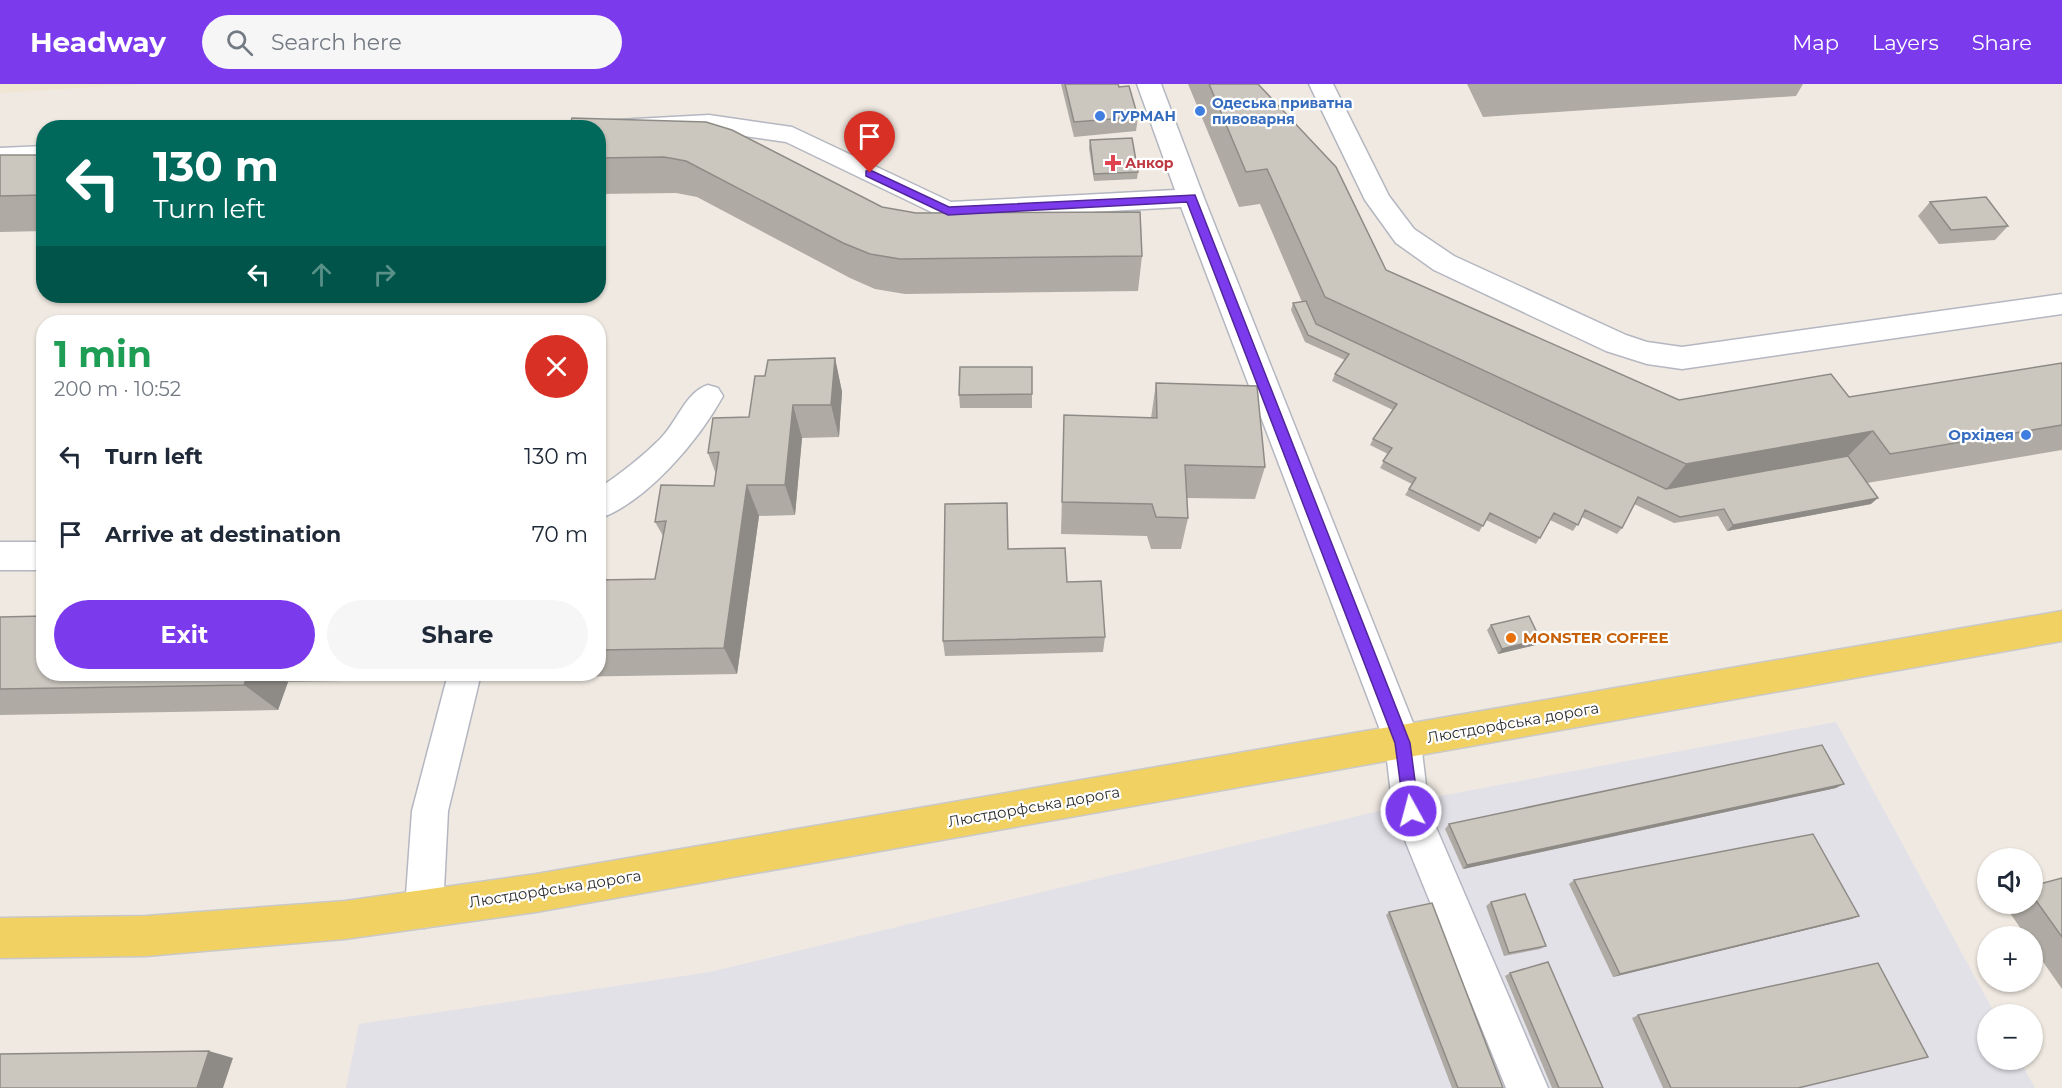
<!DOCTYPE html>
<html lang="en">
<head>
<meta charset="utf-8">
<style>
  :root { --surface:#fff; --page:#f6f6f7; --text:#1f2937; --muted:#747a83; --accent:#7c3aed }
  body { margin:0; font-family:Montserrat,sans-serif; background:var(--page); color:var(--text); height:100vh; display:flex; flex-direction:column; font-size:22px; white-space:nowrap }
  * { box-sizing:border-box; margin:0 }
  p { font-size:20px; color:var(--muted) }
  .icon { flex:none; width:33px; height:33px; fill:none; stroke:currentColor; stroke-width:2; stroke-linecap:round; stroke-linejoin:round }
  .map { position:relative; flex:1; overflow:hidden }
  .panel { position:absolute; left:36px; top:231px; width:570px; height:366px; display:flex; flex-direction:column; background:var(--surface); border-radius:24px; box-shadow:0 2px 4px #0004 }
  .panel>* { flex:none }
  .hud { position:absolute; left:36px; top:36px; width:570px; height:183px; border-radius:24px; box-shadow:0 2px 4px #0004; background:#00695c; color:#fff; overflow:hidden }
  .buttons { position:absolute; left:1977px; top:764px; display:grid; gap:12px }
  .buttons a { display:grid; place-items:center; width:66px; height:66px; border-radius:50%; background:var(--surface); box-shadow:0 2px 4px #0004; font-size:30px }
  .pin { position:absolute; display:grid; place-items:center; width:51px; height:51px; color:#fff; margin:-62px -26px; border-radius:50% 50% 50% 0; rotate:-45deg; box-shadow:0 0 6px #0007 }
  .pin .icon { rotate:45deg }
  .me { position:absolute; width:66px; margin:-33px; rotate:353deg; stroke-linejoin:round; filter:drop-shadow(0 0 4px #0008) }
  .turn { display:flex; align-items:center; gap:21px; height:126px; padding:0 18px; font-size:27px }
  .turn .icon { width:78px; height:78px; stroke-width:2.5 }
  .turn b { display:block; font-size:42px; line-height:51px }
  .lanes { display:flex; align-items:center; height:57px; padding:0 18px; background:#0003; justify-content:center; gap:30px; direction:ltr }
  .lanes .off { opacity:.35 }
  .round { display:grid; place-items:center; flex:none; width:63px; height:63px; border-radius:32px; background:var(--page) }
  .head { display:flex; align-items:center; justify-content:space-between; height:102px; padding:0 18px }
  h1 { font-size:36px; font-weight:700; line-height:45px; color:#1e9e55 }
  .action { display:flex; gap:12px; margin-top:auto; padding:12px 18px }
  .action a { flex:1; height:69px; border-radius:36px; background:var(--accent); color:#fff; font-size:24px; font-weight:700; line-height:69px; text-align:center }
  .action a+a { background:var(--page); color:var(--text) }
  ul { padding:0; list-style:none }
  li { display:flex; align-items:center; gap:18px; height:78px; padding:0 18px }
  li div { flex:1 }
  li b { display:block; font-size:22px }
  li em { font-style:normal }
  header { display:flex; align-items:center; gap:36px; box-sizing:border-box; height:84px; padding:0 30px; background:var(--accent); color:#fff }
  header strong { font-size:28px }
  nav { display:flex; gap:33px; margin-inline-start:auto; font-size:21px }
  .search { width:420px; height:54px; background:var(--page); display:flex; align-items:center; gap:15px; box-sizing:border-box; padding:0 21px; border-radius:33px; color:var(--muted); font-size:22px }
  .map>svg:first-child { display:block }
</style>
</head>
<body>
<header>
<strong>Headway</strong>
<div class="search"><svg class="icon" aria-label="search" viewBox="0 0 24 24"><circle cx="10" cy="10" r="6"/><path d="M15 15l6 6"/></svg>Search here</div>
<nav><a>Map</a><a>Layers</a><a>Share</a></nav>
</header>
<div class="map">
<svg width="2062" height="1004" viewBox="0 0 2062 1004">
  <rect width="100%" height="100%" fill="#efe9e1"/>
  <!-- industrial -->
  <path fill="#e3e1e8" d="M1836,638L1995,930H1988V975H2019L2035,1004H346L359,940L710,888L1445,711Z"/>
  <!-- education -->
  <path fill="#f0e6d1" d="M0,0H142L0,9Z"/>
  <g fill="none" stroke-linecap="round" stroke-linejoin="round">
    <defs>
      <g id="minor">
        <path d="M1137,0H1161L1204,114L1421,659L1429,727L1548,1004H1506L1393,727L1385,659L1181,123L948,136L786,58L709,47L598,53V44H586L589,39L598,37L709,31L792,43L951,118L1175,106Z"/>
        <path d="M1309,0H1333L1389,112L1414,145L1454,172L1626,251L1647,258L1682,263L2062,210V230L1682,285L1647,280L1606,267L1434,186L1396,159L1365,116Z"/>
        <path d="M44,62V78L0,80V64Z"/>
        <path d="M708,301L718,304L723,312C699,356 646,419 598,435V405C620,390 641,374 660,355C677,339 685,308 708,301Z"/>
        <rect x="0" y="458" width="44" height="28"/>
        <path d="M448,590H478L480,594L448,727L443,825L438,839L424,844L410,839L405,825L412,727Z"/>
      </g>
      <path id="major" d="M2062,527V557L536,828L345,855L146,872L0,874V834L146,832L345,817L536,790Z"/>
    </defs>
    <!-- minor casing -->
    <use href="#minor" stroke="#b4b7c1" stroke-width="3"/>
    <!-- major casing -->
    <use href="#major" stroke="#c9c9c9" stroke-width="3"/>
    <!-- minor -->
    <use href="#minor" fill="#fff" fill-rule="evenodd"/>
    <!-- major -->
    <use href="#major" fill="#f2d163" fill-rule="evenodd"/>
  </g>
  <!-- wall -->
  <g fill="#afaba4">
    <path d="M1061,0H1118L1119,3L1138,33L1136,47L1074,53Z"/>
    <path d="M1188,0H1258L1386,186L1679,316L1849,313L2062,279V366L1867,399L1871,420L1727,447L1718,432L1674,439L1634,420L1622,444L1617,450L1582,433L1573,447L1550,436L1536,460L1486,436L1479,448L1405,411L1412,400L1380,384L1388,370L1370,361L1373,355L1393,326L1332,297L1335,290L1345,276L1305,258L1291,226L1293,219L1302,218L1260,120L1239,123Z"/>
    <path d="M1467,0H1803L1796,12L1483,33Z"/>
    <path d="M598,44L882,123L1142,172L1138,207L905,210L875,205L850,194L697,113L676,109L598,110Z"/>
    <path d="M1090,56L1138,88L1137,95L1094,97L1089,64Z"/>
    <path d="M0,71H44V147L0,148Z"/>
    <path d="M1930,118L2008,142L1995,156L1939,160L1918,132Z"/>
    <path d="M835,274L842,308L839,353L802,354L795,431L759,432L737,590L288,598L278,626L0,631V533L44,590H598V496L655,495L663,452L655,438L714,402L716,390L708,369L749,333L765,292Z"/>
    <path d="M1032,283V324H960L959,311Z"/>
    <path d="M1156,299L1265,383L1255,415L1187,414L1188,434L1181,465H1151L1147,452L1061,450L1064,331L1151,334Z"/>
    <path d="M1008,465L1105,553L1103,568L945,572L943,557Z"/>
    <path d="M1491,541L1536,561L1498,570L1487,546Z"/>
    <path d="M1836,704L1463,785L1445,745L1449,740Z"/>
    <path d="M2062,794V905L2032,862V852H2026L2003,819H2032V802Z"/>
    <path d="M1574,796L1859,832L1851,835L1613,893L1569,800Z"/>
    <path d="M1491,818L1546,862L1540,865L1504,872L1486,822Z"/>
    <path d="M1389,828L1503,1004H1452L1386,831Z"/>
    <path d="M1510,889L1603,1004H1552L1505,892Z"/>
    <path d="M1638,931L1798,1004H1663L1632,934Z"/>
  </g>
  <!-- shaded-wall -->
  <g fill="#8e8b86">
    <path d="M835,274L842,308L839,353L831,321Z"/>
    <path d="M793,321L802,354L795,431L785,401Z"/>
    <path d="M1873,347L1841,379L1661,412L1686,380Z"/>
    <path d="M747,401L759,432L737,590L724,564Z"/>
    <path d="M1878,414L1871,420L1727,447L1733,441Z"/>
    <path d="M1540,555L1536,561L1498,570L1502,565Z"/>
    <path d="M248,590H278L288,598L278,626L244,601Z"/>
    <path d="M1844,700L1836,704L1463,785L1467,781Z"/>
    <path d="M1859,832L1851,835L1613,893L1620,890Z"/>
    <path d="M209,967L233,974L223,1004H197Z"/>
  </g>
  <!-- building -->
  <g fill="#cbc7bf" stroke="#8e8b86" stroke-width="1.5">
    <path d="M1065,0H1118L1119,3L1129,2L1138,33L1074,38Z"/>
    <path d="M1209,0H1258L1336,83L1386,186L1679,316L1831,290L1849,313L2062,279V341L1890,370L1873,347L1686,380L1325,213L1267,85L1246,88Z"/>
    <path d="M572,34L706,38L732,46L882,123L916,129L1140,128L1142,172L900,175L870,170L843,159L686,77L664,73L598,74V44H569Z"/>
    <path d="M1132,54L1138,88L1094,90L1090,56Z"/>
    <path d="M0,71H44V111L0,112Z"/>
    <path d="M1986,113L2008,142L1951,146L1930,118Z"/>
    <path d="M1306,217L1316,240L1666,405L1848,372L1878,414L1733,441L1724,425L1680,433L1638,413L1622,444L1585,426L1578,441L1554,429L1540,454L1490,429L1483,442L1409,405L1416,394L1383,377L1392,364L1373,355L1397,320L1335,290L1349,270L1308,251L1293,219Z"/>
    <path d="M835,274L831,321H793L785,401H747L724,564L598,566V496L655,495L666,437L655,438L661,401L714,402L719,368L708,369L713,334L749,333L755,292H765L768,276Z"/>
    <path d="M960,283H1032V310L959,311Z"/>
    <path d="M1156,299L1257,302L1265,383L1185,381L1188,434L1156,433L1152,420L1062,418L1064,331L1157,334Z"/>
    <path d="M1007,419L1008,465L1065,464L1067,498L1101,497L1105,553L943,557L945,420Z"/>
    <path d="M44,532V590H248L244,601L0,605V533Z"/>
    <path d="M1529,532L1540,555L1502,565L1491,541Z"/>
    <path d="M1822,661L1844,700L1467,781L1449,740Z"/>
    <path d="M1813,750L1859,832L1620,890L1574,796Z"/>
    <path d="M2062,794V853L2032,811V802Z"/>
    <path d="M1525,810L1546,862L1509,869L1491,818Z"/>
    <path d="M1432,819L1503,1004H1458L1389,828Z"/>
    <path d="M1548,878L1603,1004H1559L1510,889Z"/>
    <path d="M1878,879L1928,973L1798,1004H1671L1638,931Z"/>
    <path d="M209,967L197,1004H0V970Z"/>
  </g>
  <!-- route -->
  <path fill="#7c3aed" stroke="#51269a" stroke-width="1.5" d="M870,86L949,123L1195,111L1410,659L1419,727L1417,732L1411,734L1406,732L1404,727L1395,659L1187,118L948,131L866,92V87Z"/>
  <!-- markers -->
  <g fill="#3f7fe0" stroke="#fff" stroke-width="2">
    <circle cx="1200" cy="27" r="6"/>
    <circle cx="1100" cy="32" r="6"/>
    <circle cx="2026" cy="351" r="6"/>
  </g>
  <path fill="#e0444e" stroke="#fff" stroke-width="2" d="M1110 70h6v6h6v6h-6v6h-6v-6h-6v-6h6z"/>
  <circle fill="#e8710a" stroke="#fff" stroke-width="2" cx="1511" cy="554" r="6"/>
  <g text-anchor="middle" stroke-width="4.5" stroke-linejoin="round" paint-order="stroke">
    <!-- far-shop labels -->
    <g font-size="14" font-weight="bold" fill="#366cbe" stroke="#fff" text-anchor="start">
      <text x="1212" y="24">Одеська приватна<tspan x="1212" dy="16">пивоварня</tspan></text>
      <text x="1112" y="37">ГУРМАН</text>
    </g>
    <!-- far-health labels -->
    <g font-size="14" font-weight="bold" fill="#be3a42" stroke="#fff" text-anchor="start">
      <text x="1125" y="84">Анкор</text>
    </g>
    <!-- shop labels -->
    <g font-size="15" font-weight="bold" fill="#366cbe" stroke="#fff" text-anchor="end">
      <text x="2014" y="356">Орхідея</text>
    </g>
    <!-- food labels -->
    <g font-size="15" font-weight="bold" fill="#c56008" stroke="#fff" text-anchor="start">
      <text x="1523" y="559">MONSTER COFFEE</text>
    </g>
    <!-- street labels -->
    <g font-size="15" fill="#2e2e2e" stroke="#fff">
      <text transform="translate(1513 639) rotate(-10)" y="5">Люстдорфська дорога</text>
      <text transform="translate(1034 723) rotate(-10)" y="5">Люстдорфська дорога</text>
      <text transform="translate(555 805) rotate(-9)" y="5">Люстдорфська дорога</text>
    </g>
  </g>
</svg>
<div class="buttons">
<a><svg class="icon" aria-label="sound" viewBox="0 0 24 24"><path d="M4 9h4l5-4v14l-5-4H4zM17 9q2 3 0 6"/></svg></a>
<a>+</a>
<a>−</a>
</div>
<div class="pin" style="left:870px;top:89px;background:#d93025"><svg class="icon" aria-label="arrive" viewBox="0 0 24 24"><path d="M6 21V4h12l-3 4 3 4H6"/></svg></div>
<svg class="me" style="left:1411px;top:727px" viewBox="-20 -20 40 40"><circle r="17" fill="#7c3aed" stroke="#fff" stroke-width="3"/><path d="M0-11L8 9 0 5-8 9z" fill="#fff"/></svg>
<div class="hud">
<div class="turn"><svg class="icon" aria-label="left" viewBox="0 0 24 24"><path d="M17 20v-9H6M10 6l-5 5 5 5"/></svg><div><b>130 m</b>Turn left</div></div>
<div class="lanes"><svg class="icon" aria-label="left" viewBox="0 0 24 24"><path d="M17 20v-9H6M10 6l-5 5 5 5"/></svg><svg class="icon off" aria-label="ahead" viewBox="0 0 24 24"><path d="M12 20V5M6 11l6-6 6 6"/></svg><svg class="icon off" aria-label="right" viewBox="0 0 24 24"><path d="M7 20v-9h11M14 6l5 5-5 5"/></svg></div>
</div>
<section class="panel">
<div class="head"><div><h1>1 min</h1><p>200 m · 10:52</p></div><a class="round" style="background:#d93025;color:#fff"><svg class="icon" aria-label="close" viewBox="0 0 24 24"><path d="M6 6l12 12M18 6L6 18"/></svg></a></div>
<ul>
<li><svg class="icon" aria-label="left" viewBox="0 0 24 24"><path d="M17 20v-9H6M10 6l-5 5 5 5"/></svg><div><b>Turn left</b></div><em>130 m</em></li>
<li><svg class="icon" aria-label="arrive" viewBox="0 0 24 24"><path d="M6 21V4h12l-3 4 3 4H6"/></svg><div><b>Arrive at destination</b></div><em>70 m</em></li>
</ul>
<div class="action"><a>Exit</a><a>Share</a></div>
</section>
</div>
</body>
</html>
